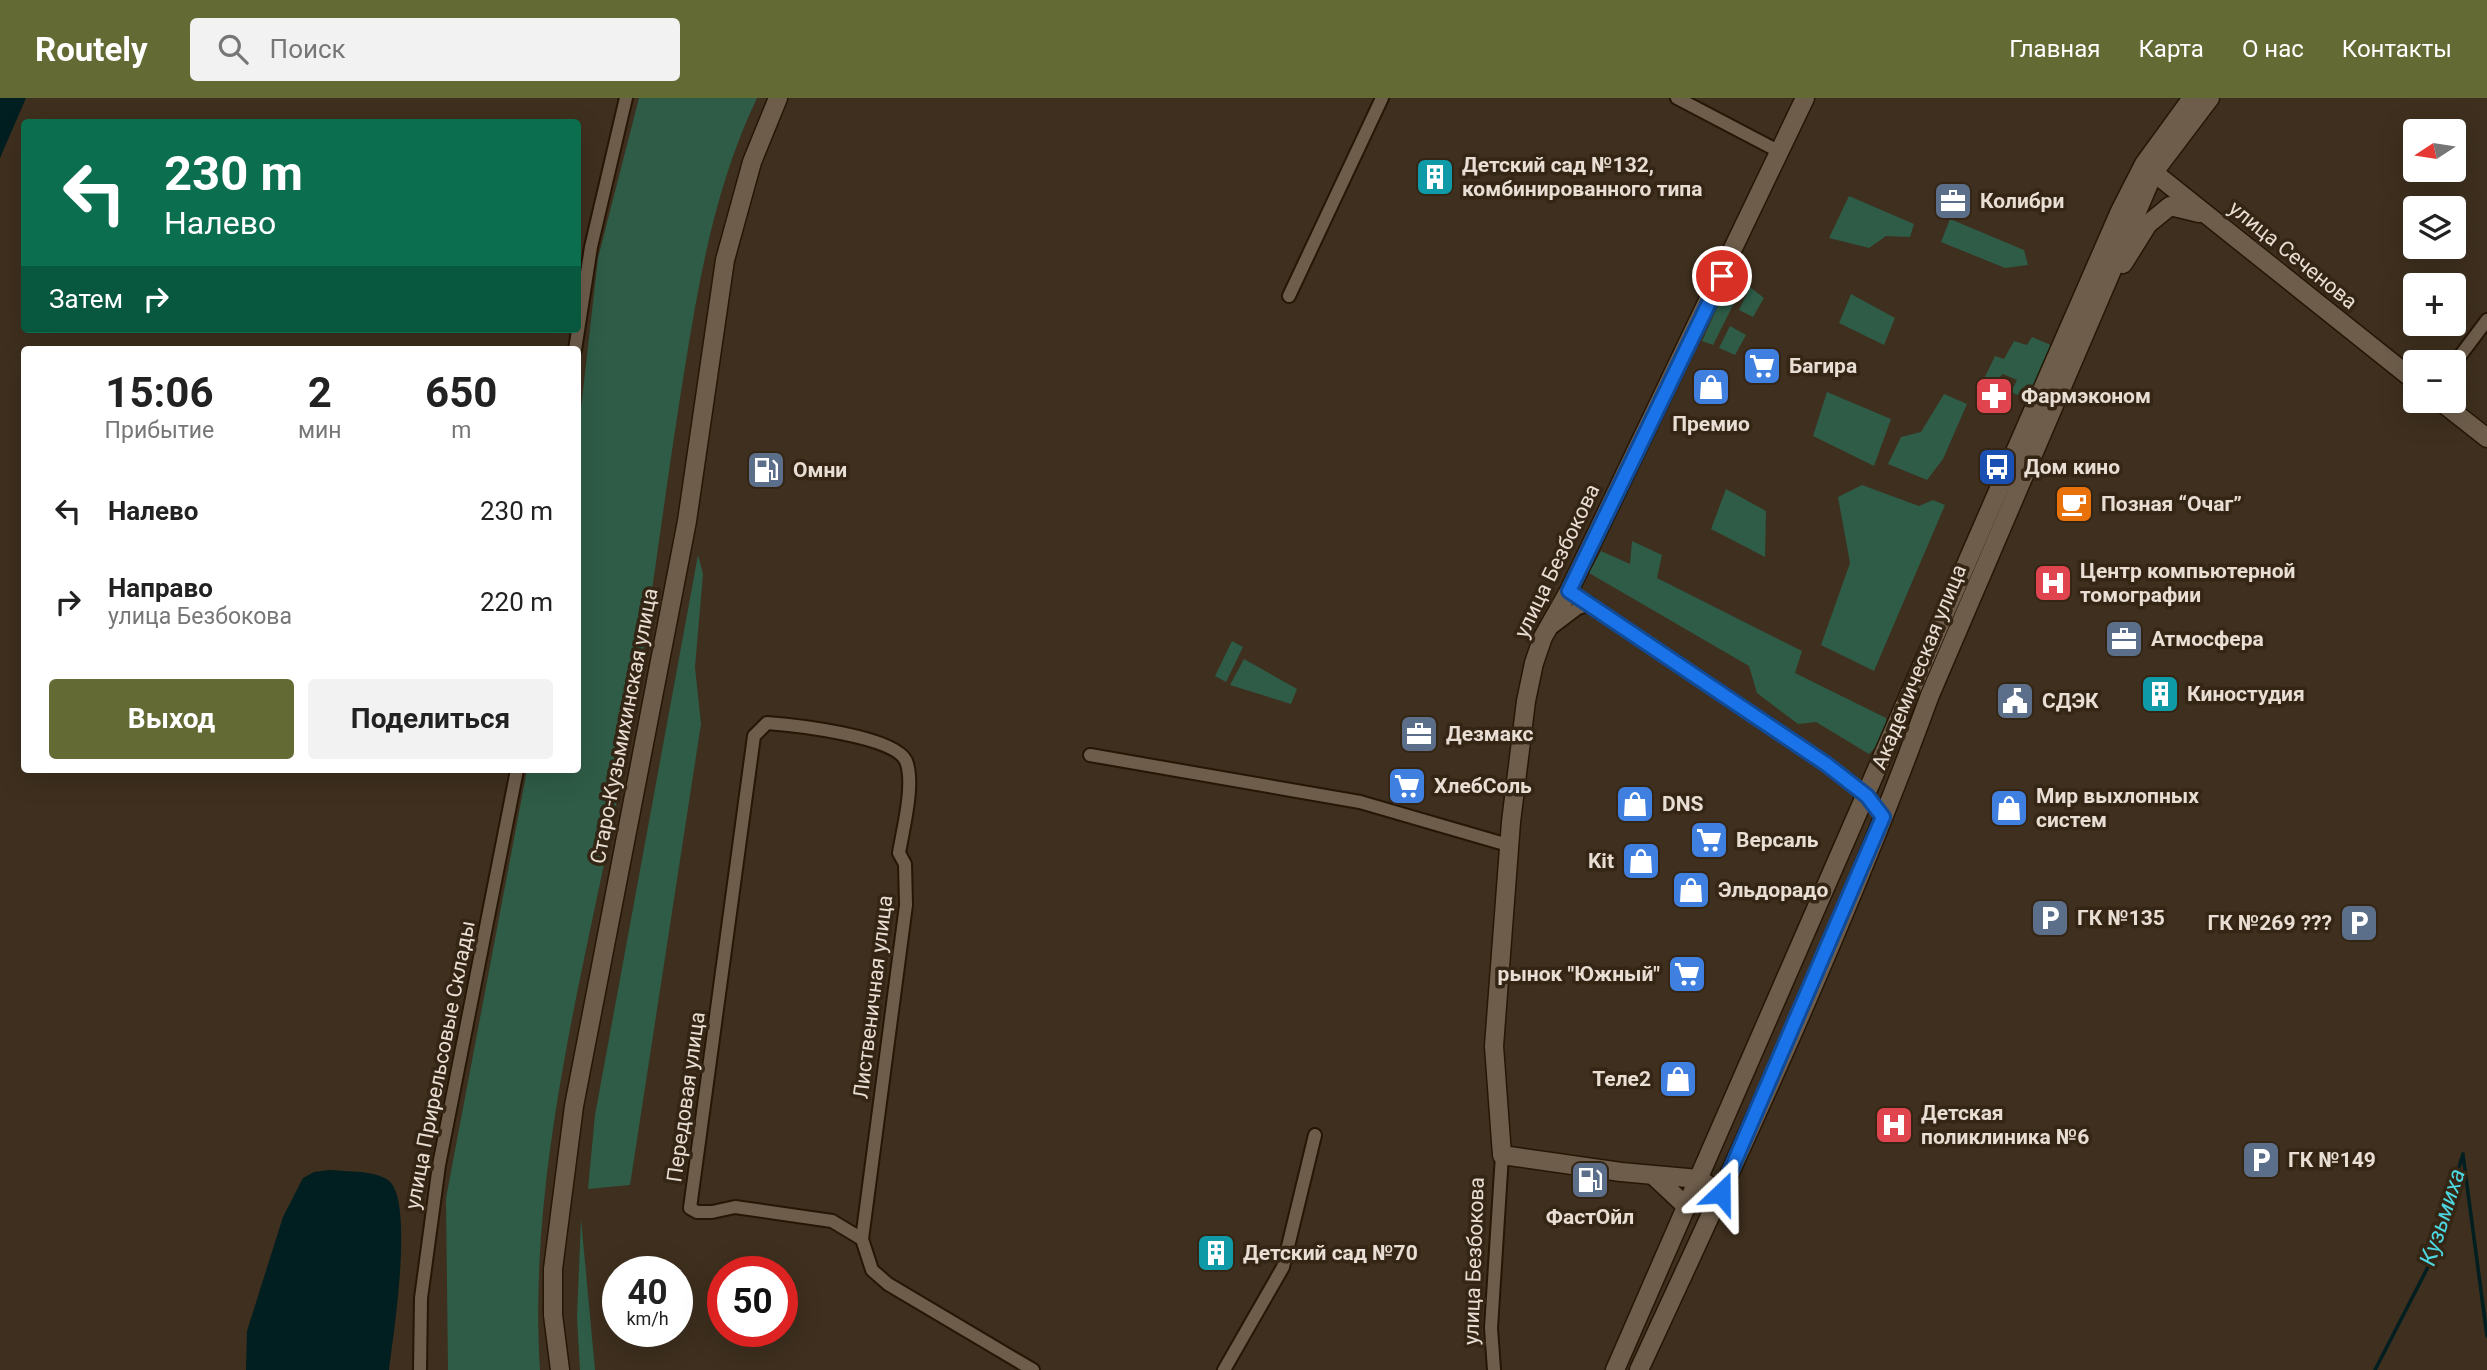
<!DOCTYPE html>
<html lang="ru">
<head>
<meta charset="utf-8">
<style>
  :root { --surface:#fff; --page:#f2f2f2; --text:#222; --muted:#767676; --accent:#646a34 }
  body { margin:0; font-family:Roboto,sans-serif; background:var(--page); color:var(--text); height:100vh; display:flex; flex-direction:column; font-size:26px; white-space:nowrap }
  * { box-sizing:border-box; margin:0 }
  p { font-size:23px; color:var(--muted) }
  .icon { flex:none; width:38px; height:38px; fill:none; stroke:currentColor; stroke-width:2; stroke-linecap:round; stroke-linejoin:round }
  .map { position:relative; flex:1; overflow:hidden }
  .details { position:absolute; left:21px; top:248px; width:560px; height:427px; display:flex; flex-direction:column; background:var(--surface); border-radius:7px; box-shadow:0 7px 28px #0002 }
  .details>* { flex:none }
  .hud { position:absolute; left:21px; top:21px; width:560px; height:214px; border-radius:7px; box-shadow:0 7px 28px #0002; background:#0b6e4f; color:#fff; overflow:hidden }
  .needle { width:46px; rotate:258deg }
  .controls { position:absolute; left:2403px; top:21px; display:grid; gap:14px }
  .controls a { display:grid; place-items:center; width:63px; height:63px; border-radius:7px; background:var(--surface); box-shadow:0 7px 28px #0002; font-size:35px }
  .speed { position:absolute; left:602px; top:1158px; display:flex; gap:14px; font-size:35px; font-weight:700; text-align:center }
  .speed>* { display:grid; place-content:center; width:91px; height:91px; border-radius:50%; background:var(--surface); box-shadow:0 7px 28px #0002; line-height:1 }
  .speed small { font-size:18px; font-weight:400 }
  .speed .limit { border:10px solid #d22; background:#fff; color:#111 }
  .pin { position:absolute; display:grid; place-items:center; width:60px; height:60px; color:#fff; margin:-30px; border:4px solid #fff; border-radius:50%; box-shadow:0 2px 7px #0007 }
  .me { position:absolute; width:77px; margin:-38px; rotate:23deg; stroke-linejoin:round; filter:drop-shadow(0 0 5px #0008) }
  .turn { display:flex; align-items:center; gap:24px; height:147px; padding:0 28px; font-size:32px }
  .turn .icon { width:91px; height:91px; stroke-width:2.5 }
  .turn b { display:block; font-size:49px; line-height:60px }
  .then { display:flex; align-items:center; height:66px; padding:0 28px; background:#0003; gap:14px; font-size:26px }
  .eta { display:flex; justify-content:space-evenly; align-items:center; height:119px; text-align:center }
  .eta b { font-size:42px; font-weight:700; line-height:49px }
  .primary-button { display:flex; gap:14px; margin-top:auto; padding:14px 28px }
  .primary-button a { flex:1; height:80px; border-radius:7px; background:var(--accent); color:#fff; font-size:28px; font-weight:700; line-height:80px; text-align:center }
  .primary-button a+a { background:var(--page); color:var(--text) }
  ul { padding:0; list-style:none }
  li { display:flex; align-items:center; gap:21px; height:91px; padding:0 28px }
  li div { flex:1 }
  li b { display:block; font-size:26px }
  li em { font-style:normal }
  header { display:flex; align-items:center; gap:42px; box-sizing:border-box; height:98px; padding:0 35px; background:var(--accent); color:#fff }
  header strong { font-size:33px }
  nav { display:flex; gap:38px; margin-inline-start:auto; font-size:24px }
  .search { width:490px; height:63px; background:var(--page); display:flex; align-items:center; gap:18px; box-sizing:border-box; padding:0 24px; border-radius:7px; color:var(--muted); font-size:26px }
  .map>svg:first-child { display:block }
</style>
</head>
<body>
<header>
<strong>Routely</strong>
<div class="search"><svg class="icon" aria-label="search" viewBox="0 0 24 24"><circle cx="10" cy="10" r="6"/><path d="M15 15l6 6"/></svg>Поиск</div>
<nav><a>Главная</a><a>Карта</a><a>О нас</a><a>Контакты</a></nav>
</header>
<div class="map">
<svg width="2487" height="1272" viewBox="0 0 2487 1272">
  <rect width="100%" height="100%" fill="#3e2f1e"/>
  <!-- green -->
  <g fill="#2e5c47">
    <path d="M639,0H757C716,86 700,176 685,269C666,385 652,501 633,617C597,832 526,1053 540,1272H448L446,1100L527,672H578V337L598,160Z"/>
    <path d="M1849,98L1914,126L1910,139L1886,138L1869,150L1829,140Z"/>
    <path d="M1950,121L2024,152L2028,167L2005,170L1941,144Z"/>
    <path d="M1731,179L1744,185L1713,247L1702,243Z"/>
    <path d="M1750,189L1764,200L1753,219L1739,212Z"/>
    <path d="M1851,196L1895,220L1884,247L1839,225Z"/>
    <path d="M1730,228L1746,237L1735,257L1719,250Z"/>
    <path d="M2032,239L2053,248L2031,303L2011,294L2017,282L2003,276L1992,285L1984,281L1995,258L2004,261L2014,243L2027,247Z"/>
    <path d="M1827,294L1891,321L1874,368L1813,338Z"/>
    <path d="M1944,296L1967,306L1943,361L1927,382L1888,366L1901,339L1921,334Z"/>
    <path d="M1862,387L1919,408L1933,402L1945,407L1874,573L1821,547L1850,465L1838,399Z"/>
    <path d="M1726,391L1766,413L1765,459L1711,431Z"/>
    <path d="M1632,443L1662,457L1657,480L1802,553L1795,575L1886,620L1889,636L1869,656L1816,624L1798,626L1757,595L1749,568L1589,475L1601,453L1630,466Z"/>
    <path d="M698,457L703,476L695,569L701,626L630,1087L588,1091L595,1017Z"/>
    <path d="M1232,543L1243,549L1226,584L1215,578Z"/>
    <path d="M1244,561L1297,591L1291,606L1230,587Z"/>
    <path d="M581,1121L594,1261L595,1272H580L577,1220Z"/>
  </g>
  <!-- water -->
  <g fill="#011e20">
    <path d="M0,0H26L0,60Z"/>
    <path d="M330,1072C348,1074 373,1072 388,1082C415,1101 393,1238 389,1272H246L247,1233L283,1119L303,1080L314,1074Z"/>
  </g>
  <g fill="none" stroke-linecap="round" stroke-linejoin="round">
    <!-- stream -->
    <g stroke="#011e20" stroke-width="3.5">
      <path d="M2463,1057L2487,1238"/>
      <path d="M2375,1272L2429,1167L2463,1056"/>
    </g>
    <defs>
      <g id="street">
        <path d="M1677,0L1780,54"/>
        <path d="M1289,198L1382,0"/>
        <path d="M575,252L591,149L626,0"/>
        <path d="M2454,266L2487,222"/>
        <path d="M1569,493L1826,666L1867,698L1883,718"/>
        <path d="M1553,529L1578,510L1591,506"/>
        <path d="M1090,657L1360,704L1508,747"/>
        <path d="M862,1141L906,807L905,766L899,755C903,731 915,685 906,663C895,638 794,627 767,625L754,638L690,1110L697,1114H712L735,1109L832,1123L862,1141L872,1172L888,1186L1033,1272"/>
        <path d="M420,1272L421,1200L439,1067L517,672"/>
        <path d="M1224,1272L1283,1169L1315,1037"/>
        <path d="M1494,1272L1491,1230L1502,1057"/>
      </g>
      <g id="secondary">
        <path d="M2147,69L2415,283"/>
        <path d="M2123,166L2148,126L2170,108L2199,115"/>
        <path d="M2440,303L2487,340"/>
        <path d="M1655,1079L1687,1109"/>
        <path d="M1721,1095L1699,1081L1621,1074L1502,1057L1494,948L1511,724L1526,603L1534,565L1543,539L1569,493L1805,0"/>
        <path d="M560,1272L553,1217V1171L574,1008L687,423L725,162L752,64L778,0"/>
        <path d="M1615,1272L2120,113L2144,66L2192,0"/>
        <path d="M1639,1272C1742,1050 1846,827 1930,597L2154,74L2210,0"/>
      </g>
    </defs>
    <!-- street casing -->
    <use href="#street" stroke="#251606" stroke-width="16"/>
    <!-- secondary casing -->
    <use href="#secondary" stroke="#251606" stroke-width="21"/>
    <!-- street -->
    <use href="#street" stroke="#6e5d4b" stroke-width="12"/>
    <!-- secondary -->
    <use href="#secondary" stroke="#6e5d4b" stroke-width="18"/>
  </g>
  <g fill="none" stroke-linecap="round" stroke-linejoin="round">
    <defs>
      <path id="route" d="M1721,1095L1883,719L1867,698L1826,666L1569,493L1722,178"/>
    </defs>
    <!-- route casing -->
    <use href="#route" stroke="#114b97" stroke-width="18"/>
    <!-- route -->
    <use href="#route" stroke="#1a73e8" stroke-width="12"/>
  </g>
  <!-- icons -->
  <defs>
    <symbol id="building-square" viewBox="-11 -11 22 22"><rect x="-9" y="-9" width="18" height="18" rx="4" fill="#0f9aa8" stroke="#342514"/><path d="M-4-6H4V6H1V3H-1V6H-4ZM-2.5-4.3h1.7v1.8h-1.7ZM.8-4.3h1.7v1.8H.8ZM-2.5-1h1.7V.8h-1.7ZM.8-1h1.7V.8H.8Z" fill="#fff"/></symbol>
    <symbol id="office-square" viewBox="-11 -11 22 22"><rect x="-9" y="-9" width="18" height="18" rx="4" fill="#5c6f8a" stroke="#342514"/><path d="M-6-3h4V-5.5h4V-3h4V5H-6ZM-1-4.5V-3h2v-1.5ZM-6 0V1H6V0Z" fill="#fff"/></symbol>
    <symbol id="supermarket-square" viewBox="-11 -11 22 22"><rect x="-9" y="-9" width="18" height="18" rx="4" fill="#3f7fe0" stroke="#342514"/><path d="M-6-5.5h2.5l.6 2H6L4.5 2H-2.5L-4.4-4H-6ZM-1.5 3.2a1.3 1.3 0 1 0 .1 0ZM3 3.2a1.3 1.3 0 1 0 .1 0Z" fill="#fff"/></symbol>
    <symbol id="shop-square" viewBox="-11 -11 22 22"><rect x="-9" y="-9" width="18" height="18" rx="4" fill="#3f7fe0" stroke="#342514"/><path d="M-5-2.5h2.3a2.7 3.5 0 0 1 5.4 0H5L5.5 6h-11ZM-1.5-2.5h3a1.5 2.3 0 0 0-3 0Z" fill="#fff"/></symbol>
    <symbol id="pharmacy-square" viewBox="-11 -11 22 22"><rect x="-9" y="-9" width="18" height="18" rx="4" fill="#e0444e" stroke="#342514"/><path d="M-2-6h4v4h4v4h-4v4h-4v-4h-4v-4h4Z" fill="#fff"/></symbol>
    <symbol id="bus-square" viewBox="-11 -11 22 22"><rect x="-9" y="-9" width="18" height="18" rx="4" fill="#1a4fb4" stroke="#342514"/><path d="M-5-6H5V4H4V6H2V4H-2V6H-4V4H-5ZM-3.5-4V0h7V-4ZM-3.5 1.2v1.5H-2V1.2ZM2 1.2v1.5H3.5V1.2Z" fill="#fff"/></symbol>
    <symbol id="fuel-square" viewBox="-11 -11 22 22"><rect x="-9" y="-9" width="18" height="18" rx="4" fill="#5c6f8a" stroke="#342514"/><path d="M-5.5-6h7V0h2V4h1.3V-2.5L3-4.5l.8-.8L6-3V5H2.5V1h-1V6h-7ZM-4.2-4.7v3.2H.2V-4.7Z" fill="#fff"/></symbol>
    <symbol id="cafe-square" viewBox="-11 -11 22 22"><rect x="-9" y="-9" width="18" height="18" rx="4" fill="#e8710a" stroke="#342514"/><path d="M-5.5-4.5H6V0H3Q3 3.5 0 3.5H-2.5Q-5.5 3.5-5.5 0ZM3-3.2v2h1.7v-2ZM-6 4.5H4V6H-6Z" fill="#fff"/></symbol>
    <symbol id="hospital-square" viewBox="-11 -11 22 22"><rect x="-9" y="-9" width="18" height="18" rx="4" fill="#e0444e" stroke="#342514"/><path d="M-5-5h3v3.5h4V-5h3V5h-3V1.5h-4V5h-3Z" fill="#fff"/></symbol>
    <symbol id="civic-square" viewBox="-11 -11 22 22"><rect x="-9" y="-9" width="18" height="18" rx="4" fill="#5c6f8a" stroke="#342514"/><path d="M-.6-6.5H3V-4.5H.6V-3L4-1V1h2V6H-6V1h2V-1L-.6-3ZM-1.2 2.5V6h2.4V2.5Z" fill="#fff"/></symbol>
    <symbol id="parking-square" viewBox="-11 -11 22 22"><rect x="-9" y="-9" width="18" height="18" rx="4" fill="#5c6f8a" stroke="#342514"/><path d="M-3.5-5.5H1a3.5 3.5 0 0 1 0 7H-1V5.5H-3.5ZM-1-3.4V-.6H.8a1.4 1.4 0 0 0 0-2.8Z" fill="#fff"/></symbol>
  </defs>
  <g fill-rule="evenodd">
    <use href="#building-square" x="1413" y="57" width="44" height="44"/>
    <use href="#office-square" x="1931" y="81" width="44" height="44"/>
    <use href="#supermarket-square" x="1740" y="246" width="44" height="44"/>
    <use href="#shop-square" x="1689" y="267" width="44" height="44"/>
    <use href="#pharmacy-square" x="1972" y="276" width="44" height="44"/>
    <use href="#bus-square" x="1975" y="347" width="44" height="44"/>
    <use href="#fuel-square" x="744" y="350" width="44" height="44"/>
    <use href="#cafe-square" x="2052" y="384" width="44" height="44"/>
    <use href="#hospital-square" x="2031" y="463" width="44" height="44"/>
    <use href="#office-square" x="2102" y="519" width="44" height="44"/>
    <use href="#building-square" x="2138" y="574" width="44" height="44"/>
    <use href="#civic-square" x="1993" y="581" width="44" height="44"/>
    <use href="#office-square" x="1397" y="614" width="44" height="44"/>
    <use href="#supermarket-square" x="1385" y="666" width="44" height="44"/>
    <use href="#shop-square" x="1613" y="684" width="44" height="44"/>
    <use href="#shop-square" x="1987" y="688" width="44" height="44"/>
    <use href="#supermarket-square" x="1687" y="720" width="44" height="44"/>
    <use href="#shop-square" x="1619" y="741" width="44" height="44"/>
    <use href="#shop-square" x="1669" y="770" width="44" height="44"/>
    <use href="#parking-square" x="2028" y="798" width="44" height="44"/>
    <use href="#parking-square" x="2337" y="803" width="44" height="44"/>
    <use href="#supermarket-square" x="1665" y="854" width="44" height="44"/>
    <use href="#shop-square" x="1656" y="959" width="44" height="44"/>
    <use href="#hospital-square" x="1872" y="1005" width="44" height="44"/>
    <use href="#parking-square" x="2239" y="1040" width="44" height="44"/>
    <use href="#fuel-square" x="1568" y="1060" width="44" height="44"/>
    <use href="#building-square" x="1194" y="1133" width="44" height="44"/>
  </g>
  <g text-anchor="middle" stroke-width="7" stroke-linejoin="round" paint-order="stroke">
    <!-- poi labels -->
    <g font-size="21" font-weight="bold" fill="#e9ded4" stroke="#342514" text-anchor="start">
      <text x="1462" y="74">Детский сад №132,<tspan x="1462" dy="24">комбинированного типа</tspan></text>
      <text x="1980" y="110">Колибри</text>
      <text x="1789" y="275">Багира</text>
      <text x="2021" y="305">Фармэконом</text>
      <text x="1711" y="333" text-anchor="middle">Премио</text>
      <text x="2024" y="376">Дом кино</text>
      <text x="793" y="379">Омни</text>
      <text x="2101" y="413">Позная “Очаг”</text>
      <text x="2080" y="480">Центр компьютерной<tspan x="2080" dy="24">томографии</tspan></text>
      <text x="2151" y="548">Атмосфера</text>
      <text x="2187" y="603">Киностудия</text>
      <text x="2042" y="610">СДЭК</text>
      <text x="1446" y="643">Дезмакс</text>
      <text x="1434" y="695">ХлебСоль</text>
      <text x="2036" y="705">Мир выхлопных<tspan x="2036" dy="24">систем</tspan></text>
      <text x="1662" y="713">DNS</text>
      <text x="1736" y="749">Версаль</text>
      <text x="1614" y="770" text-anchor="end">Kit</text>
      <text x="1718" y="799">Эльдорадо</text>
      <text x="2077" y="827">ГК №135</text>
      <text x="2332" y="832" text-anchor="end">ГК №269 ???</text>
      <text x="1660" y="883" text-anchor="end">рынок "Южный"</text>
      <text x="1651" y="988" text-anchor="end">Теле2</text>
      <text x="1921" y="1022">Детская<tspan x="1921" dy="24">поликлиника №6</tspan></text>
      <text x="2288" y="1069">ГК №149</text>
      <text x="1590" y="1126" text-anchor="middle">ФастОйл</text>
      <text x="1243" y="1162">Детский сад №70</text>
    </g>
    <!-- street labels -->
    <g font-size="21" fill="#e9ded4" stroke="#342514">
      <text transform="translate(2293 157) rotate(39)" y="7">улица Сеченова</text>
      <text transform="translate(1557 463) rotate(-64)" y="7">улица Безбокова</text>
      <text transform="translate(1919 569) rotate(-68)" y="7">Академическая улица</text>
      <text transform="translate(624 628) rotate(-79)" y="7">Старо-Кузьмихинская улица</text>
      <text transform="translate(873 899) rotate(-83)" y="7">Лиственичная улица</text>
      <text transform="translate(440 967) rotate(-79)" y="7">улица Прирельсовые Склады</text>
      <text transform="translate(686 999) rotate(-82)" y="7">Передовая улица</text>
      <text transform="translate(1474 1163) rotate(-88)" y="7">улица Безбокова</text>
    </g>
    <!-- water labels -->
    <g font-size="23" font-style="italic" fill="#4cd7e1" stroke="#342514">
      <text transform="translate(2442 1119) rotate(-72)" y="8">Кузьмиха</text>
    </g>
  </g>
</svg>
<div class="controls">
<a><svg class="needle" viewBox="-14 -14 28 28"><path d="M0-13l5 13h-10z" fill="#e53935"/><path d="M0 13l5-13h-10z" fill="#767676"/></svg></a>
<a><svg class="icon" aria-label="layers" viewBox="0 0 24 24"><path d="M12 4l9 5-9 5-9-5zM3 14l9 5 9-5"/></svg></a>
<a>+</a>
<a>−</a>
</div>
<div class="speed"><div>40<small>km/h</small></div><div class="limit">50</div></div>
<div class="pin" style="left:1722px;top:178px;background:#d93025"><svg class="icon" aria-label="arrive" viewBox="0 0 24 24"><path d="M6 21V4h12l-3 4 3 4H6"/></svg></div>
<svg class="me" style="left:1721px;top:1095px" viewBox="-20 -20 40 40"><path d="M0-17L14 15 0 8-14 15z" fill="#1a73e8" stroke="#fff" stroke-width="4"/></svg>
<div class="hud">
<div class="turn"><svg class="icon" aria-label="left" viewBox="0 0 24 24"><path d="M17 20v-9H6M10 6l-5 5 5 5"/></svg><div><b>230 m</b>Налево</div></div>
<div class="then">Затем<svg class="icon" aria-label="right" viewBox="0 0 24 24"><path d="M7 20v-9h11M14 6l5 5-5 5"/></svg></div>
</div>
<section class="details">
<div class="eta">
<div><b>15:06</b><p>Прибытие</p></div>
<div><b>2</b><p>мин</p></div>
<div><b>650</b><p>m</p></div>
</div>
<ul>
<li><svg class="icon" aria-label="left" viewBox="0 0 24 24"><path d="M17 20v-9H6M10 6l-5 5 5 5"/></svg><div><b>Налево</b></div><em>230 m</em></li>
<li><svg class="icon" aria-label="right" viewBox="0 0 24 24"><path d="M7 20v-9h11M14 6l5 5-5 5"/></svg><div><b>Направо</b><p>улица Безбокова</p></div><em>220 m</em></li>
</ul>
<div class="primary-button"><a>Выход</a><a>Поделиться</a></div>
</section>
</div>
</body>
</html>
